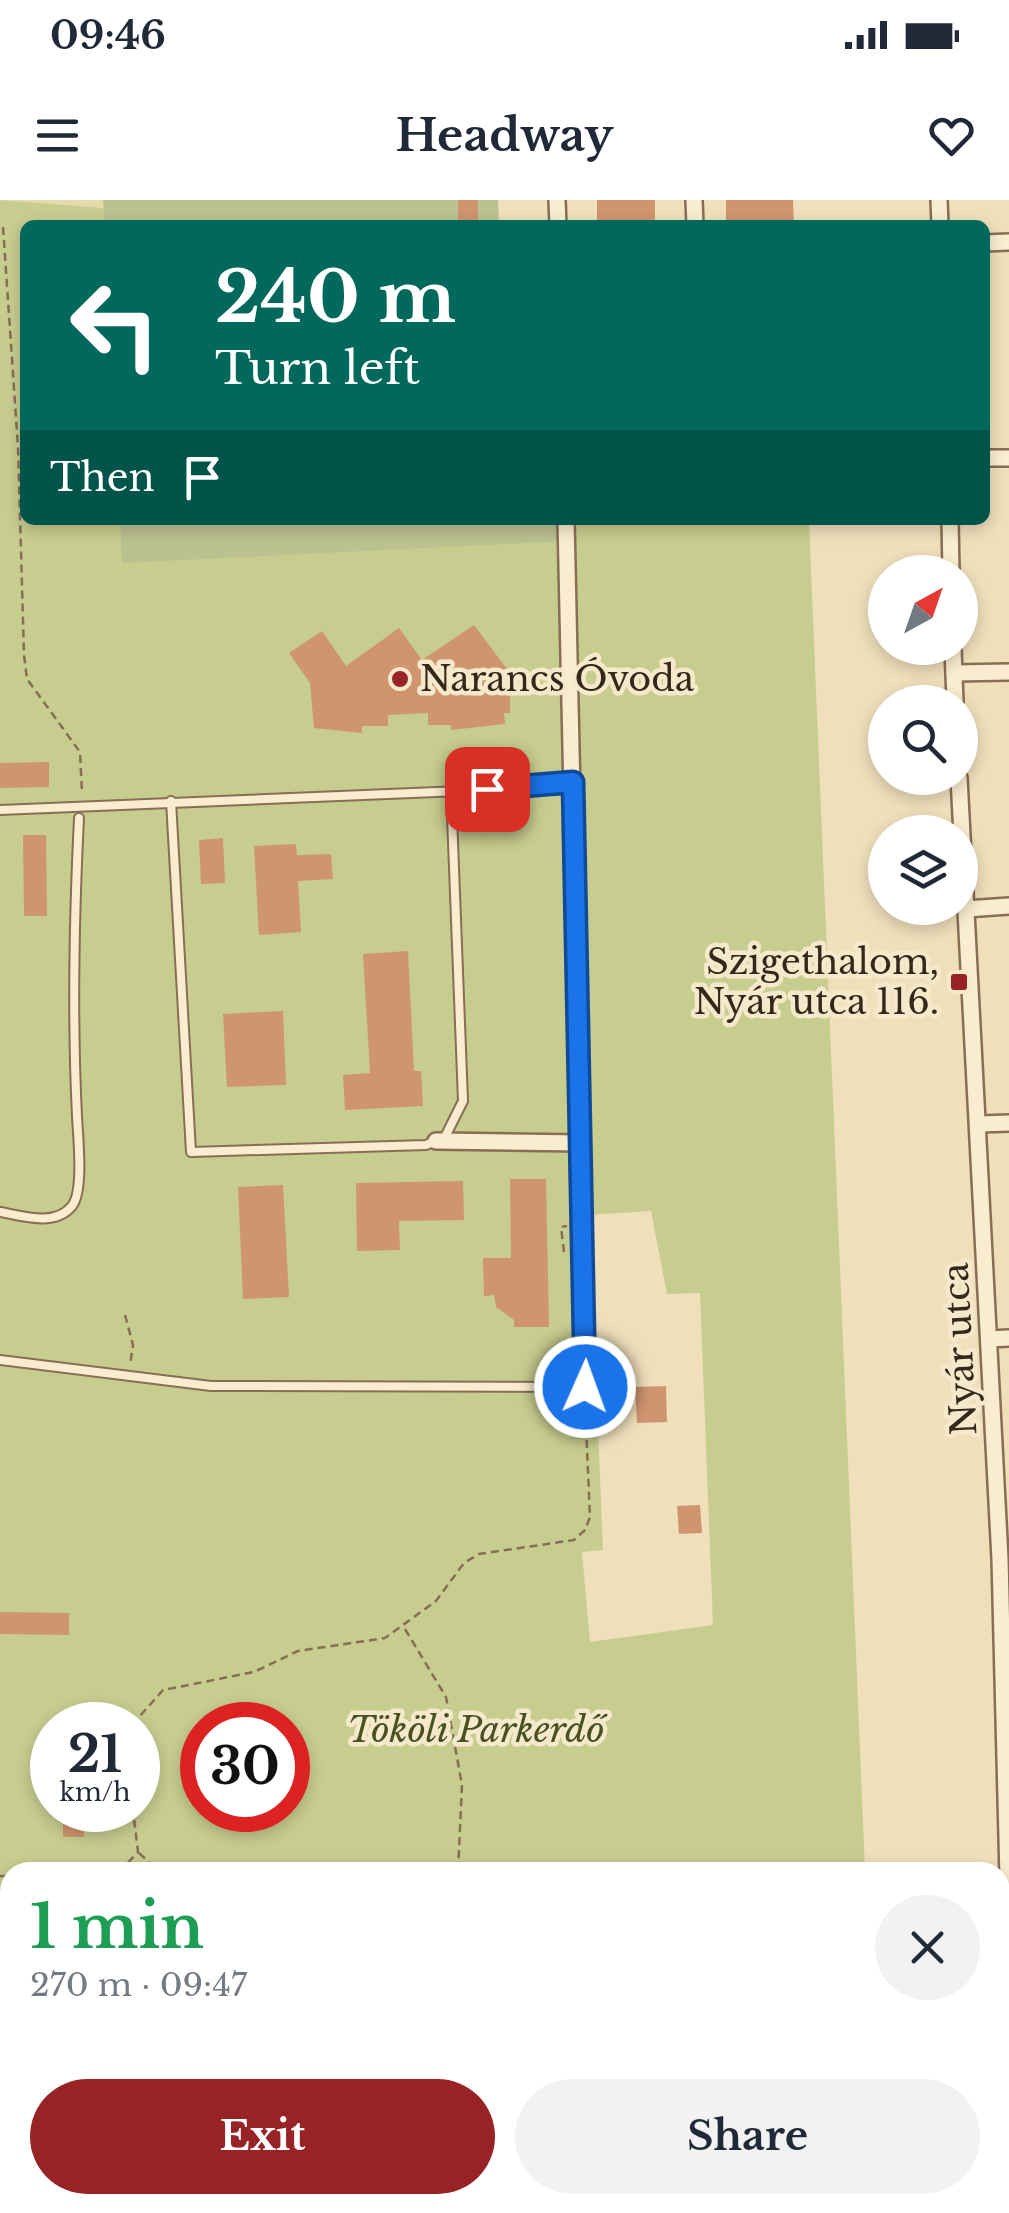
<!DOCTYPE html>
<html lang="en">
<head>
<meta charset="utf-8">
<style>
  :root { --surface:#fff; --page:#f2f2f3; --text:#1f2937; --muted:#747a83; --accent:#982326 }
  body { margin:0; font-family:"Libre Baskerville",serif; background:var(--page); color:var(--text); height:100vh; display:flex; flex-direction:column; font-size:38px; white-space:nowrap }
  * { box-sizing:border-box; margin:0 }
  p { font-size:32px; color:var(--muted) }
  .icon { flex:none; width:55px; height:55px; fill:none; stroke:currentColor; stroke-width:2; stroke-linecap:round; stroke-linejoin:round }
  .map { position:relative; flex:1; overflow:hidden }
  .panel { position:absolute; left:0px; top:1662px; width:1010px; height:352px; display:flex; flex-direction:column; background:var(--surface); border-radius:30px 30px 0 0; box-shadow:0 5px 15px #0003 }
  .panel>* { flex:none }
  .top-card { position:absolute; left:20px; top:20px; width:970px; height:305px; border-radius:15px; box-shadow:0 5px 15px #0003; background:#00695c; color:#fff; overflow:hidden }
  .needle { width:65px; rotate:40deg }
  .fabs { position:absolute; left:868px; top:355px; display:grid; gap:20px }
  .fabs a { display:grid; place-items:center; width:110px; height:110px; border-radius:50%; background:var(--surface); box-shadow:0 5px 15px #0003; font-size:50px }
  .speed { position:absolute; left:30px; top:1502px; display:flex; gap:20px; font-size:50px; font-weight:700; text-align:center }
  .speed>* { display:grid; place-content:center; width:130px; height:130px; border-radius:50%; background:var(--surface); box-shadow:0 5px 15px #0003; line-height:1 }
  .speed small { font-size:25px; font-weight:400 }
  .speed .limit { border:15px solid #d22; background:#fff; color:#111 }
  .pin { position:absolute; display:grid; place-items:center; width:85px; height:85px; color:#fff; margin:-42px; border-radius:20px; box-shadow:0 5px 15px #0006 }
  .me { position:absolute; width:110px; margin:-55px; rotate:2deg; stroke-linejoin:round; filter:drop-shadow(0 0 8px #0008) }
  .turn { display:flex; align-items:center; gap:35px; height:210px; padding:0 30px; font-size:45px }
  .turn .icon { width:130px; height:130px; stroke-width:2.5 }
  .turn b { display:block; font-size:70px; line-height:85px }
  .then { display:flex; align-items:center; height:95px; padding:0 30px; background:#0003; gap:20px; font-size:38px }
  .round { display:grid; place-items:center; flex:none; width:105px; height:105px; border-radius:52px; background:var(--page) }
  .summary { display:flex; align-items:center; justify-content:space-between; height:170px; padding:0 30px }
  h1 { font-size:60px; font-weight:700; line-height:75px; color:#1e9e55 }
  .primary-button { display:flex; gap:20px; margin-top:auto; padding:20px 30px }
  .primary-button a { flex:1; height:115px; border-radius:60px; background:var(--accent); color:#fff; font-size:40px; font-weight:700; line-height:115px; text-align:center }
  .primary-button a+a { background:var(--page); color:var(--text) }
  .status { display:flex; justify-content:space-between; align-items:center; height:70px; padding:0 50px; background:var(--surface); direction:ltr }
  .status svg { height:28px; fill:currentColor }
  header { display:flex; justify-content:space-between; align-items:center; height:130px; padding:0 30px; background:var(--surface); font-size:45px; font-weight:700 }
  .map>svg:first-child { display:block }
</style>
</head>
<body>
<div class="status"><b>09:46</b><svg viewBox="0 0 49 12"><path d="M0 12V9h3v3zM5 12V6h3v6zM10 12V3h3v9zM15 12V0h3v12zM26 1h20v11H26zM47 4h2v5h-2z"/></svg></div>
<header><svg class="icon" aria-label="menu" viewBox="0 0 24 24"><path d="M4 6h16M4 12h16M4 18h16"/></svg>Headway<svg class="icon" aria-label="heart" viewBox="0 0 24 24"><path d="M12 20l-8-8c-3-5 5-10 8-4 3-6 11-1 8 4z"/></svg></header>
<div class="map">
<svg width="1009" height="2013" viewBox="0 0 1009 2013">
  <rect width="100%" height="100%" fill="#efdfbb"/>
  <!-- farmland -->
  <path fill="#e5daa9" d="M3,0H103L104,8Z"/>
  <!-- green -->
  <path fill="#c7cd8f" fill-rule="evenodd" d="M0,0L104,8L105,25H25V320H120L123,363L565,320H809L865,1672H10V2005H886V2013H0ZM651,1011L667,1094L700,1093L713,1425L590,1442L582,1352L603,1350L589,1015ZM52,1525H138V1610H52ZM202,1525H288V1610H202Z"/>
  <!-- cemetery -->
  <g fill="#bcc190">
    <path d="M103,0H498L499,25H105Z"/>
    <path d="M120,320H565L567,341L122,363Z"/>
  </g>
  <!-- building -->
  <g fill="#cf956f">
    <rect x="458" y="0" width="20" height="25"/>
    <rect x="597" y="0" width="58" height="25"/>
    <path d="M726,0H793L794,25H726Z"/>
    <path d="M474,425L510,473V513H504L505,524L451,530V525H428V513L388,515V526H362V533L314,528L310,483L289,453L322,431L346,466L399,428L422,460Z"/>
    <path d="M49,562V587L0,588V563Z"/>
    <path d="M23,635H46L47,716H24Z"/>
    <path d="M223,638L225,683L201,684L199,640Z"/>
    <path d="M296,644L297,655L331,654L333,679L298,681L301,732L259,735L254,646Z"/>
    <path d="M408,751L414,871H421L423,906L345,910L343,875L370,873L363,754Z"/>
    <path d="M283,811L286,885L227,887L223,814Z"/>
    <path d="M510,979H546L549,1127H514V1120L496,1107L494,1095L484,1096L483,1058H511Z"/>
    <path d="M463,981L464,1020L399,1021L400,1050L357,1051L356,983Z"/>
    <path d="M283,985L289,1097L243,1099L238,987Z"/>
    <path d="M666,1186L667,1222L637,1223L635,1187Z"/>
    <path d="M700,1305L702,1333L679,1334L677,1306Z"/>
    <path d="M0,1412L69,1413V1435L0,1434Z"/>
    <path d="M84,1616V1637H63V1617Z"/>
  </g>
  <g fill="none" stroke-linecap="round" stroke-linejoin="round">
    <defs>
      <g id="service">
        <path d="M171,601L191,952L426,945L445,937L463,901L451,590"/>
        <path d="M0,610L559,587L573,582"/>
        <path d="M0,1012C23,1016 55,1027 72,1006C84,991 78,937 77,916C72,816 74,719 79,618"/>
        <path d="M0,1160L211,1186L585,1187"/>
      </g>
      <g id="minor">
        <path d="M557,0L558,25"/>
        <path d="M694,0L695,25"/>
        <path d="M939,0L940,25"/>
        <path d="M985,43L1009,42"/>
        <path d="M985,258H1009"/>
        <path d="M566,320L585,1187"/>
        <path d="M950,320L951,372"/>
        <path d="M953,448L955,502"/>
        <path d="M954,473L1009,472"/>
        <path d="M959,578L1000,1359L1009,1718"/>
        <path d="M966,709L1009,706"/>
        <path d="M979,924L1009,923"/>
        <path d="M436,941L581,943"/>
        <path d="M989,1139L1009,1138"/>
        <path d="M1000,1998L1009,1996"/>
        <path d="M932,2013L969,2005"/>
      </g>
    </defs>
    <!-- service casing -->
    <use href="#service" stroke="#876e55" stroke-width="12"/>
    <!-- minor casing -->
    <use href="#minor" stroke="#876e55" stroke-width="20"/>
    <!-- path -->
    <g stroke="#876e55" stroke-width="2.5" stroke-dasharray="8 5" stroke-linecap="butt">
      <path d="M3,27L18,247L24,455L27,479L80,552L82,593"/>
      <path d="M564,1052L561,1027L567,1026"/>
      <path d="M125,1115L133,1145L130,1165"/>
      <path d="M405,1429L446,1497L462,1585L458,1672"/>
      <path d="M132,1525L163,1490L254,1472L298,1451L385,1438L436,1401L464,1363L479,1354L574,1340L585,1330L590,1317L585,1204"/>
      <path d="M139,1653L160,1672"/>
      <path d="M119,1672L138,1652L133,1610"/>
      <path d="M0,1676H10"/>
      <path d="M707,2005L715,2013"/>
    </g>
    <!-- service -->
    <use href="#service" stroke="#faecce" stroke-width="8"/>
    <!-- minor -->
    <use href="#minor" stroke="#faecce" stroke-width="15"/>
  </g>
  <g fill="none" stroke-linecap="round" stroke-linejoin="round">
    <defs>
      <path id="route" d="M487,589L573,582L585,1187"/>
    </defs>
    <!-- route casing -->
    <use href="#route" stroke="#114b97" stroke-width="25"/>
    <!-- route -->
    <use href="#route" stroke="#1a73e8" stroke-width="18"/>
  </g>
  <!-- markers -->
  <g fill="#982326" stroke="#f6e9cb" stroke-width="4">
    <circle cx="400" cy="479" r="10"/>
    <rect x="949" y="772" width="20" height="20" rx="5"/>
  </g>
  <g text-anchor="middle" stroke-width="9" stroke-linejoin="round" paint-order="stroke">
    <!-- poi labels -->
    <g font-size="35" fill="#35271a" stroke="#f6e9cb" text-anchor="start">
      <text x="420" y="491">Narancs Óvoda</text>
      <text x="939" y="774" text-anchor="end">Szigethalom,<tspan x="939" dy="40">Nyár utca 116.</tspan></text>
    </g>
    <!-- street labels -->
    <g font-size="35" fill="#35271a" stroke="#f6e9cb">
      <text transform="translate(960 1149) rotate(-93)" y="12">Nyár utca</text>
    </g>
    <!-- park labels -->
    <g font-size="35" font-style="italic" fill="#475220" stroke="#f6e9cb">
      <text x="476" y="1542">Tököli Parkerdő</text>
    </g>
  </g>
</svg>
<div class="fabs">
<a><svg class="needle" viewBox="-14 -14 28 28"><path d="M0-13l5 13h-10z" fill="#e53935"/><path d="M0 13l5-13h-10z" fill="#747a83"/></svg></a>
<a><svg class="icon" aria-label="search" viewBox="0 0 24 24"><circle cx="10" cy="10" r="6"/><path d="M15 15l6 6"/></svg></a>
<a><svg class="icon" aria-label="layers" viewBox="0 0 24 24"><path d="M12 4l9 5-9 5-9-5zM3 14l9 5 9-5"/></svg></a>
</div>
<div class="speed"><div>21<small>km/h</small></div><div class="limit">30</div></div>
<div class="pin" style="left:487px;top:589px;background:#d93025"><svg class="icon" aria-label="arrive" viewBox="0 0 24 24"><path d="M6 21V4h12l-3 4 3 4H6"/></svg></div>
<svg class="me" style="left:585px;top:1187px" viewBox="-20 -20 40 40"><circle r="17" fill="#1a73e8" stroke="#fff" stroke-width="3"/><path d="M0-11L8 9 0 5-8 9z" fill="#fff"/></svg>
<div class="top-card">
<div class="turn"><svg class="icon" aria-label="left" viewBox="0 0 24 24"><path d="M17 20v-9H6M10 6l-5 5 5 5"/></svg><div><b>240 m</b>Turn left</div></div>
<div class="then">Then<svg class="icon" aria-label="arrive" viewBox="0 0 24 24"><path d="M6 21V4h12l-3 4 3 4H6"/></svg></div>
</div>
<section class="panel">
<div class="summary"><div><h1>1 min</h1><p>270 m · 09:47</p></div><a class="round"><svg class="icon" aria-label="close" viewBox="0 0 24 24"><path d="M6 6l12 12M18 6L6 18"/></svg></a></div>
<div class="primary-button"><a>Exit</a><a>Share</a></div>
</section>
</div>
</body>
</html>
